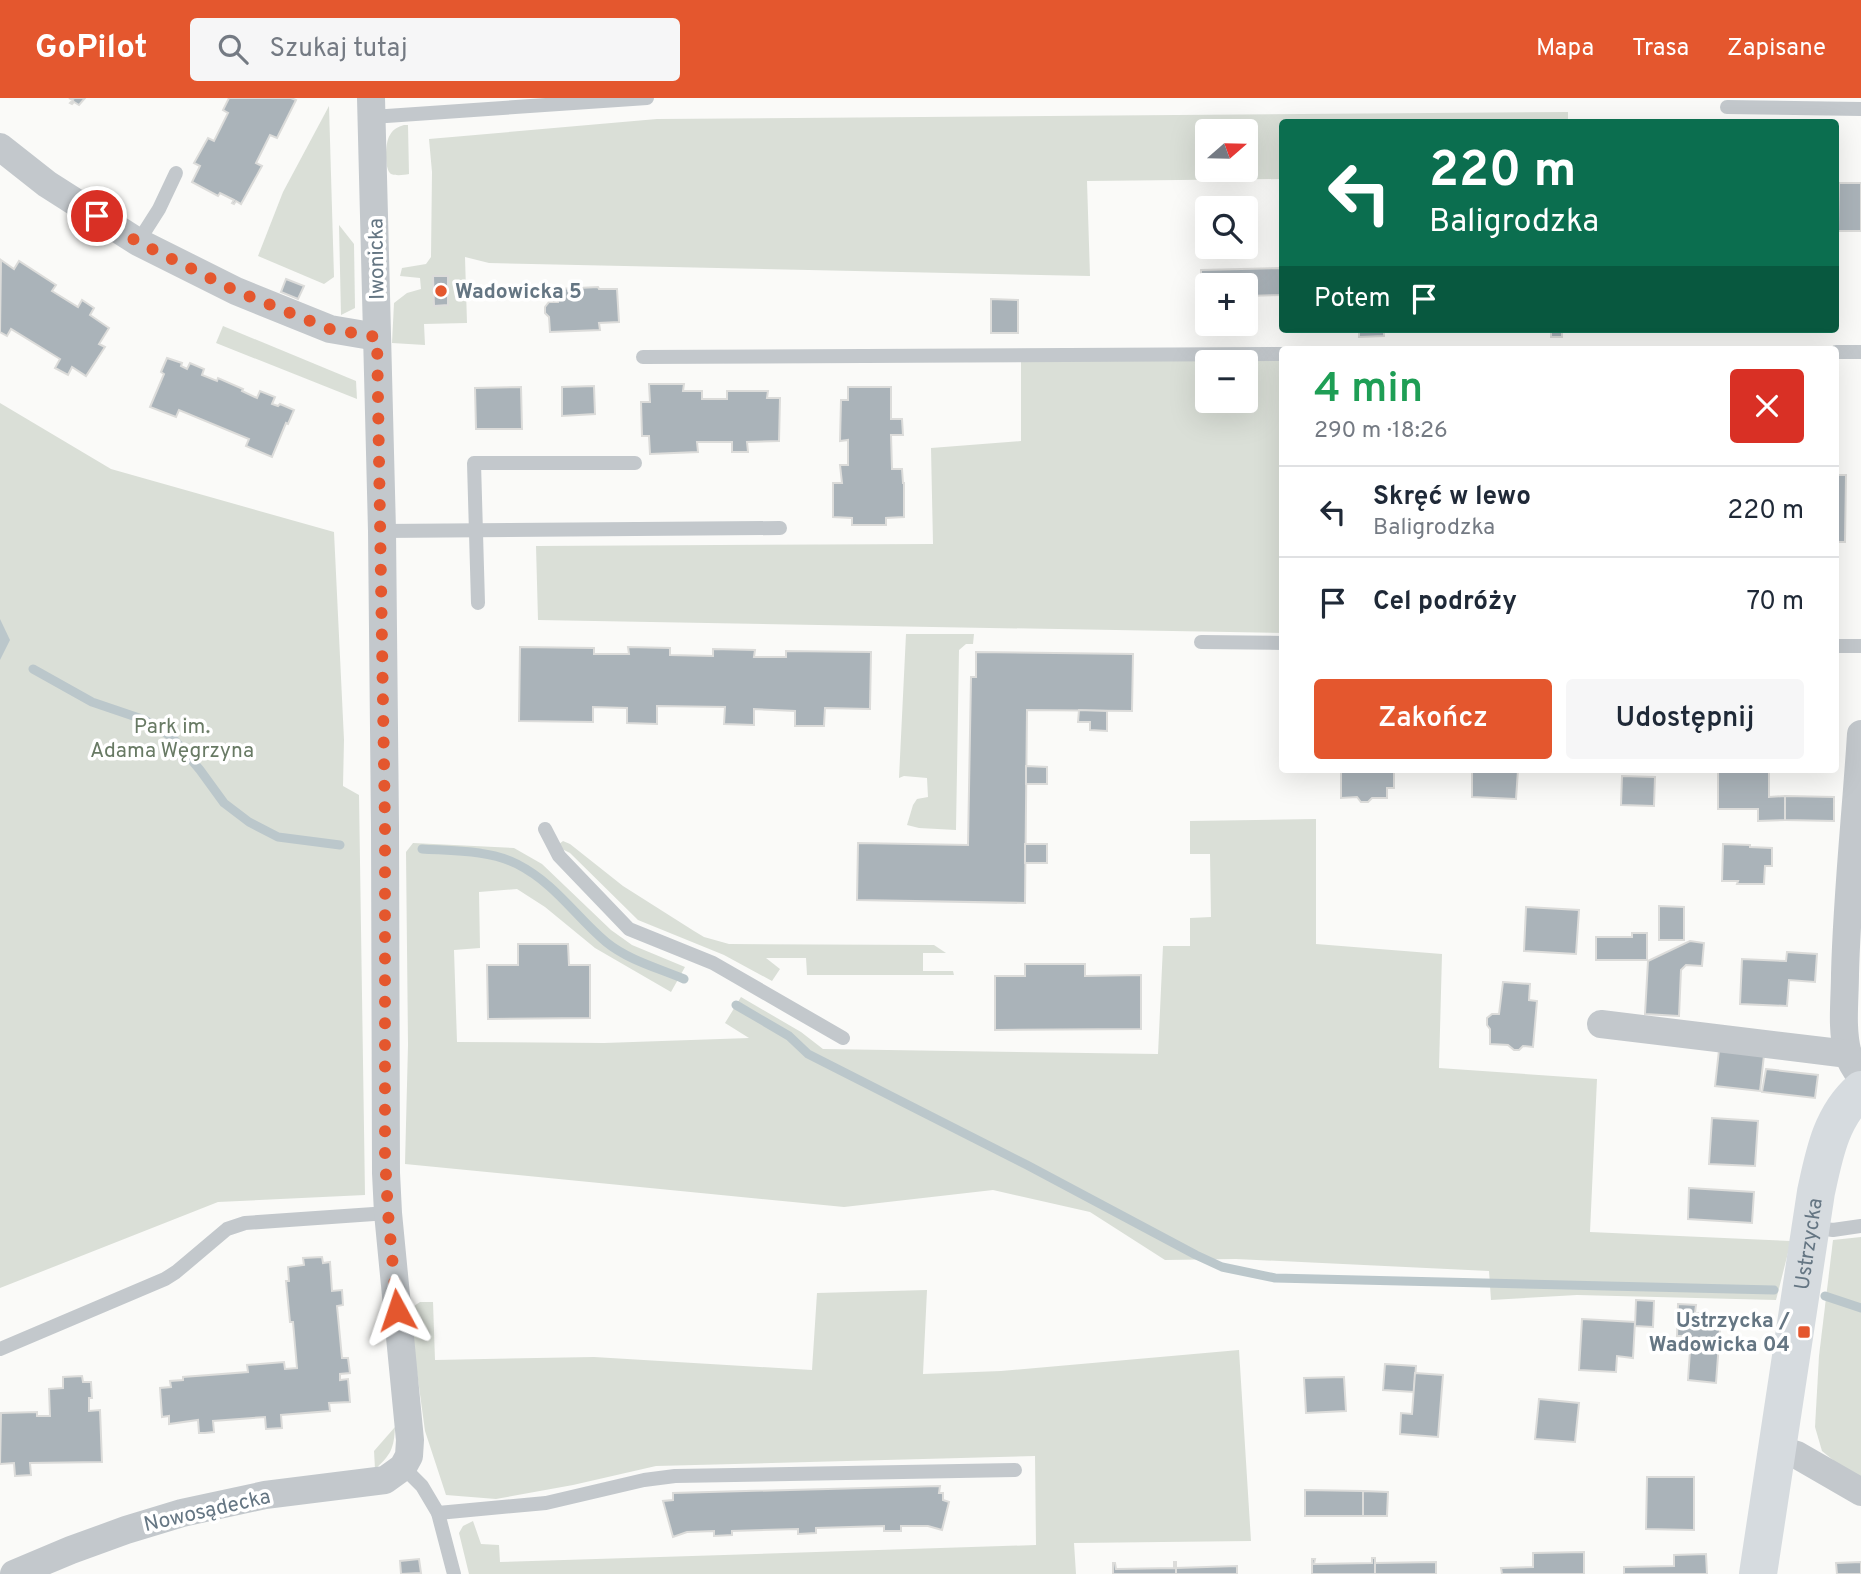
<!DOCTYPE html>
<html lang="pl">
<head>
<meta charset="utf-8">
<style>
  :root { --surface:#fff; --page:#f6f6f7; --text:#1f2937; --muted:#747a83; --line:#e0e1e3; --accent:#e4572e }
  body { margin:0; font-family:Overpass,sans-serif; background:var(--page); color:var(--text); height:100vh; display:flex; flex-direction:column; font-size:26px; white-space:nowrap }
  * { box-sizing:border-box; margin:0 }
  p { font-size:23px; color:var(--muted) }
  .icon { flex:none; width:38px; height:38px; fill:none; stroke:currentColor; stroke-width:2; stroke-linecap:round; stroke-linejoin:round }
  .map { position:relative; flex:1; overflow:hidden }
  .panel { position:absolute; left:1279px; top:248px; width:560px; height:427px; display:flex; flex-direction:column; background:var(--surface); border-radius:7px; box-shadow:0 7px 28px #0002 }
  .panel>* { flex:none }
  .top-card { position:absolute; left:1279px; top:21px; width:560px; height:214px; border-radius:7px; box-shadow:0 7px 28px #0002; background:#0b6e4f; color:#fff; overflow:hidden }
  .needle { width:46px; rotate:70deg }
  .controls { position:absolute; left:1195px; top:21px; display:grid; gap:14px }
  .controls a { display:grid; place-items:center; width:63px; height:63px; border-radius:7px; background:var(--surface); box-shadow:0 7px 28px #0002; font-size:35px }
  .pin { position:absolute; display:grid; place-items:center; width:60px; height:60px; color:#fff; margin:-30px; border:4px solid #fff; border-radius:50%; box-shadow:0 2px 7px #0007 }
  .me { position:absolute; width:77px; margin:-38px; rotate:355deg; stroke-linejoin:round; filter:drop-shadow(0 0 5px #0008) }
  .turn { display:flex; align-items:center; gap:24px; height:147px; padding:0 35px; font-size:32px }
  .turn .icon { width:91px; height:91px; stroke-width:2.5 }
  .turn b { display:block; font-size:49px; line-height:60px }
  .then { display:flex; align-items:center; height:66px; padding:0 35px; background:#0003; gap:14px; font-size:26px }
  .round { display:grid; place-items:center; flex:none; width:74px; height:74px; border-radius:7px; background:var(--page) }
  .summary { display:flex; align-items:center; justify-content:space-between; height:119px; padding:0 35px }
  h1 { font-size:42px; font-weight:600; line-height:52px; color:#1e9e55 }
  .primary-button { display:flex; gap:14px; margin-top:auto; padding:14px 35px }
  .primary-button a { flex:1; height:80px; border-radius:7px; background:var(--accent); color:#fff; font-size:28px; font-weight:600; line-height:80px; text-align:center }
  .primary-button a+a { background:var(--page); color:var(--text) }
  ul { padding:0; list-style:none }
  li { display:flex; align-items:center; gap:21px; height:91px; padding:0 35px; border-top:2px solid var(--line) }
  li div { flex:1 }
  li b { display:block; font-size:26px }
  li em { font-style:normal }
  header { display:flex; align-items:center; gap:42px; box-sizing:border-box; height:98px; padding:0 35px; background:var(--accent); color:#fff }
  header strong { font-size:33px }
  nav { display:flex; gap:38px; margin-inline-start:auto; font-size:24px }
  .search { width:490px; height:63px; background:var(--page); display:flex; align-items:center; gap:18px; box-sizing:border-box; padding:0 24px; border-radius:7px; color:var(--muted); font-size:26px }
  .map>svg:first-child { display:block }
</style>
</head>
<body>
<header>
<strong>GoPilot</strong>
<div class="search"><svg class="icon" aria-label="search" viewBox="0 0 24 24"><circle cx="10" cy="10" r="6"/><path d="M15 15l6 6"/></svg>Szukaj tutaj</div>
<nav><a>Mapa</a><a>Trasa</a><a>Zapisane</a></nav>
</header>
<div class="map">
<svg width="1861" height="1476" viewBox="0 0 1861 1476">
  <rect width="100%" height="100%" fill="#fafaf8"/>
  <!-- green -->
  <g fill="#dadfd7" fill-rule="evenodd">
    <path d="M329,8L334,179L324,186L258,158L283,94Z"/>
    <path d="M1568,14V24H1283V81L1087,83L1090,178L489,165L465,159L467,225L424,226L425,247L392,245L394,205L407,195L421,191L420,180L400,178L402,170L426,166L431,159L432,74L429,41L657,21ZM1208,33H1246V72H1208Z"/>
    <path d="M404,27H408L409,76C404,77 396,78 391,76C384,71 385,43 390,37C393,31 398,29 404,27Z"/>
    <path d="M339,127L354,146L355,210L341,217Z"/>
    <path d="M223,228L356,283L357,301L216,245Z"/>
    <path d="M1021,261L1283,263V535L538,522L536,448L933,446L931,350L1021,343ZM1208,264H1246V303H1208Z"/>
    <path d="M0,305L111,371L334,434L344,642L343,688L359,697L365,1097L218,1104L0,1190Z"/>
    <path d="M906,536H974L973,546H966L959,552L956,732L919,730L907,727L913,707L917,701L928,699L927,680L904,678L899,680Z"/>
    <path d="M1316,721V846L1442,856L1439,970L1597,981L1590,1134L1791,1143L1776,1202L1577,1197L1491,1202L1489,1173L1236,1161L1165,1162L1090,1114L993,1092L844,1109L405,1066L408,947L406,754L413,745L514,750L542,766L611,832L632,847L685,869L671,894L595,850L545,809L517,791L479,794L480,850L454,852L457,944L604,945L749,940L725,925L741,899L801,934L823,951L1158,956L1163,848H1190V820L1211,819L1210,756H1190V723Z"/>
    <path d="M563,743L570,746L623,788L694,833L704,839L729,846L934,847L946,855H923V873H953L954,877H807L806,860H766L780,871L772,883L724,857L638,822L570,755L562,751L559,746Z"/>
    <path d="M1861,1139V1385L1822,1353L1815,1329L1819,1258L1833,1142Z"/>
    <path d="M927,1192L923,1276L1001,1273L1239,1252L1251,1443L1074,1445L1076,1476H469L459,1435L463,1428L473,1423L481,1446L499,1447L500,1464L1036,1447L1035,1358L656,1368L573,1387L496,1401L446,1397L425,1333L414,1252L411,1210L420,1204H433L435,1262L594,1259L812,1272L817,1195Z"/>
    <path d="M395,1329C394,1350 391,1357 375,1371L374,1353Z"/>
  </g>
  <!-- water -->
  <path fill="#bbc7cb" d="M0,521L10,542L0,562Z"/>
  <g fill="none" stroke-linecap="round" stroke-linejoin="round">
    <!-- stream -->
    <g stroke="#bbc7cb" stroke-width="9">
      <path d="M33,571L92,604L145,622L172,639L200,672L224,705L249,724L278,739L340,747"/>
      <path d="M422,751C453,753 489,752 517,766C556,786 575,818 606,844C628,862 658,870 684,881"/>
      <path d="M736,907L789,938L808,956L1027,1067L1196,1157L1222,1169L1275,1180L1774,1192"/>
      <path d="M1825,1198L1861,1210"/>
    </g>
  </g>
  <!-- building -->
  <g fill="#aab3b9" stroke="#dcdcda" stroke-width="2">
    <path d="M69,0H85L79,7L74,4L72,6L70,5L73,2Z"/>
    <path d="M229,0H291L296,2L277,40L270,37L256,65L262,68L241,106L236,103L234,106L232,105L234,102L220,95L218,98L192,84L200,68L194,65L208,40L214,43L228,15L223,12Z"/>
    <path d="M1839,85H1861V133H1838Z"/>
    <path d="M1,162L14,171L19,163L56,187L52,193L78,209L82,202L94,210L90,217L109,230L99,246L105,249L86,278L72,269L68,277L55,270L60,261L11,231L7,238L0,234Z"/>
    <path d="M1281,170L1282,197L1246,198V187H1208V199H1201V172Z"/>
    <path d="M433,178H448V207L434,208Z"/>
    <path d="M286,181L304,188L298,201L281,194Z"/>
    <path d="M598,189L599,191H617L619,224L599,225L600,232L550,234L549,219L545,215V209L549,204H558V191Z"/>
    <path d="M991,201L1018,202V235H991Z"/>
    <path d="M1359,231H1384V238L1359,239Z"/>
    <path d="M1520,231H1562V239H1551V232H1520Z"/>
    <path d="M167,260L182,265L181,268L187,271L190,265L204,271L202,277L217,283L218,280L243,291L242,293L257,300L260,293L275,299L272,306L278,308L280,306L294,312L288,326L286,325L272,359L246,348L249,341L179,312L176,319L150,309L164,276L161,274Z"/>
    <path d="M649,286H684L683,293H702V301H727V293H768L767,300H780L779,343L747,344L748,354H732V344H697L698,354L650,356L649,338H642L641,304H650Z"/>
    <path d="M594,288L595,316L562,318V289Z"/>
    <path d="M521,289L522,331H476L475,290Z"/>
    <path d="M848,289H891V321H902L903,337H891L892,371H902L903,385H904V419L886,420V427H852V420L833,419V385H842L840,367H848V342L840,343L841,302H848Z"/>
    <path d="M1836,377H1846L1845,444H1836Z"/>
    <path d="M520,549L594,550V556H629L628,549L670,550V557L713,558V551L755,552L754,559H786V553L871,554L870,611L825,610L824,628H795V613L754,611V627L724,626L725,609L657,608V626L627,625V610L593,609V624L519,623Z"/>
    <path d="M976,554L1133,556L1132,613L1027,612L1025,805L857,802L858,745L968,747L971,579H976Z"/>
    <path d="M1079,612L1107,613V633L1090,632V624H1078Z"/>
    <path d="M1026,668L1047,669V686H1026Z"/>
    <path d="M1341,672H1394V690H1387V700H1372L1368,704H1361L1357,699L1341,700Z"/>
    <path d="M1464,672H1518L1516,701L1472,699V674H1464Z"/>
    <path d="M1718,672H1769V699L1785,698V722L1758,723V711H1718Z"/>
    <path d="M1622,678L1655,679L1654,708L1621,707Z"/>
    <path d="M1785,698L1834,699V723L1785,722Z"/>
    <rect x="1025" y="746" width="22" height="19"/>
    <path d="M1723,746L1750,747V749L1772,750V768H1765L1764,786H1737L1738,783H1722Z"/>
    <path d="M1659,808L1684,809V842H1659Z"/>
    <path d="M1526,809L1579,812L1576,856L1524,853Z"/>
    <path d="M1632,835H1647V862H1596V839H1632Z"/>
    <path d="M1690,843L1704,845L1702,868L1686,867L1681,872L1679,918L1645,916L1648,863Z"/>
    <path d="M518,846H568L569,867H590V920L488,921L487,867H518Z"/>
    <path d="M1787,854L1817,856L1815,884L1789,882L1787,908L1740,906L1742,861L1786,863Z"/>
    <path d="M1025,866H1085V878L1141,877V931L995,932V878H1025Z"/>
    <path d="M1503,884L1530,886L1529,902L1537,903L1533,949L1523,948L1519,952H1514L1508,947L1490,946V931L1487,927V920L1492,916H1499Z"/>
    <path d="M1719,952L1764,957L1760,993L1715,988Z"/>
    <path d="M1766,971L1818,977L1815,1000L1762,994Z"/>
    <path d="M1712,1020L1758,1023L1755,1068L1709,1066Z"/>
    <path d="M1689,1090L1754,1094L1752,1125L1688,1121Z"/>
    <path d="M322,1159L323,1165L330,1164L332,1193L342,1192L343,1207L337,1208L342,1260H348L350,1275L340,1276V1282L348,1281L350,1304L329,1305L330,1313L281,1317L282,1330L266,1331L265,1319L213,1323L214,1334L205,1335H199L198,1322L169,1326V1318L162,1319L160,1290L171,1289L170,1283L183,1282V1279L248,1274L247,1267L284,1264L285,1271L297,1270L293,1224H290L286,1183H289L288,1169L304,1167L303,1160Z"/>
    <path d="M1636,1202L1654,1203L1653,1229L1635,1228Z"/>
    <path d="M1678,1206L1696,1207L1695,1215L1721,1218L1716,1285L1688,1282L1691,1238H1677Z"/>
    <path d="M1582,1221L1635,1224L1633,1260L1617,1258L1616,1274L1579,1272Z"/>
    <path d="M1385,1266L1416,1268L1414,1294L1383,1292Z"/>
    <path d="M1415,1275L1443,1277L1438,1339L1400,1336L1401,1315L1412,1316Z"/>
    <path d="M82,1278L83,1284H91L92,1300H89V1313L100,1312L102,1364L30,1365L31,1377L15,1378L14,1365L0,1366L1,1315L37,1314V1318H50L49,1291L63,1290V1279Z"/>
    <path d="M1344,1279L1346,1313L1306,1315L1304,1280Z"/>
    <path d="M1539,1301L1579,1305L1575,1344L1535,1341Z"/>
    <path d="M1647,1379H1694V1432L1646,1431Z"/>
    <path d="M940,1388L939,1395H943V1402L949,1404L942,1432L928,1428H901V1433H884V1428L816,1430V1435L798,1436V1431L732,1433V1437L714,1438V1433L687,1434L673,1439L663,1403L673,1402V1395Z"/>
    <path d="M1305,1392L1363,1393V1418H1305Z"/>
    <path d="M1363,1393L1388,1394L1387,1418H1363Z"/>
    <path d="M1584,1454V1476H1502L1501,1470L1533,1469V1455Z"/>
    <path d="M1706,1456L1707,1476H1624V1469L1674,1468V1457Z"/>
    <path d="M1372,1460H1375V1476H1312V1461H1315L1314,1466L1372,1465Z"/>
    <path d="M419,1461L421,1475L401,1476L400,1463Z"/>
    <path d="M1174,1464H1176V1476H1113V1465H1115L1116,1471L1174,1470Z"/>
    <path d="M1436,1464V1476H1375V1465Z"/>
    <path d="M1861,1464V1476H1837L1836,1465Z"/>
    <path d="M1237,1468V1476H1176V1470Z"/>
  </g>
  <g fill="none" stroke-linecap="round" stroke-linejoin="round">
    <!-- lane -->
    <g stroke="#c3c8cc" stroke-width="14">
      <path d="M1727,9L1861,11"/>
      <path d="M372,19L647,0"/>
      <path d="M138,144L159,111L176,75"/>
      <path d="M1836,254H1861"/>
      <path d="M643,259L1283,256"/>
      <path d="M382,433L780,430"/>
      <path d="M478,505L474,365H635"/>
      <path d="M1201,544L1283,545"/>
      <path d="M1836,548H1861"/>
      <path d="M545,731L559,758L629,831L713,865L843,940"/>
      <path d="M1811,1129L1833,1132L1861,1128"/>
      <path d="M0,1251L165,1181L176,1174L227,1131L245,1125L388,1115"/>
      <path d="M403,1369L422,1388L438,1415L454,1476"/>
      <path d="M438,1415L546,1405L644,1382L675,1378L1015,1372"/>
    </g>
    <!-- street -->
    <g stroke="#c3c8cc" stroke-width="28">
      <path d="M0,49L47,86L138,144L236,193L330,231L377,239"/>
      <path d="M1861,636C1856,716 1847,796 1845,876C1845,902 1841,931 1848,956C1851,965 1856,972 1861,979"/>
      <path d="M1601,926L1848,956"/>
      <path d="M1778,1351L1797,1357L1861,1394"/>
      <path d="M14,1476L71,1452L126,1432L182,1415L265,1397L385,1382L403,1369L409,1358L410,1342L388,1115L386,1075L385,728L382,433L371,0"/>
    </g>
    <!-- secondary -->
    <path stroke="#d6dbdf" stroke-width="38" id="s1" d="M1758,1476L1816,1094C1824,1057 1831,1018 1861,992"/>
  </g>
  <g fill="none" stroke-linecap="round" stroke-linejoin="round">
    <!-- route -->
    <path stroke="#e4572e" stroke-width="12" stroke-dasharray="0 21.6" d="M97,118L138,144L236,193L330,231L377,239L385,728V1058L388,1115L397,1212"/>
  </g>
  <!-- markers -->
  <g fill="#e4572e" stroke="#fff" stroke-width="2.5">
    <circle cx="441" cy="193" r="7"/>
    <rect x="1797" y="1227" width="14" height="14" rx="3.5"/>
  </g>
  <g text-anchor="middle" stroke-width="7" stroke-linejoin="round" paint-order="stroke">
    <!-- street labels -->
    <g font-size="21" fill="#657683" stroke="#fff">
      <text transform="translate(376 161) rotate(-91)" y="7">Iwonicka</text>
      <text dy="7" stroke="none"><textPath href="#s1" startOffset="334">Ustrzycka</textPath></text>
      <text transform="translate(207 1412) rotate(-13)" y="7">Nowosądecka</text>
    </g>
    <!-- poi labels -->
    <g font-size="21" font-weight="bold" fill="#657683" stroke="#fff" text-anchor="start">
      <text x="455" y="200">Wadowicka 5</text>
      <text x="1790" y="1229" text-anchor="end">Ustrzycka /<tspan x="1790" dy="24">Wadowicka 04</tspan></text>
    </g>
    <!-- park labels -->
    <g font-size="21" fill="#687a64" stroke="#fff">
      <text x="172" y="635">Park im.<tspan x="172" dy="24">Adama Węgrzyna</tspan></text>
    </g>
  </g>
</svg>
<div class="controls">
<a><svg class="needle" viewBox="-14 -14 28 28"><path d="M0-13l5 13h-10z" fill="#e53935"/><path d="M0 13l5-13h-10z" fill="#747a83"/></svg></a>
<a><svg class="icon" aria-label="search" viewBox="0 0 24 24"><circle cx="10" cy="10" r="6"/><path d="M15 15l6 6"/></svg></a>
<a>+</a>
<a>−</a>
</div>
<div class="pin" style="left:97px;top:118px;background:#d93025"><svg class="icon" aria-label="arrive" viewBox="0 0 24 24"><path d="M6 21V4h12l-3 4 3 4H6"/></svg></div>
<svg class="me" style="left:397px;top:1212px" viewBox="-20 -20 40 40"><path d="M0-17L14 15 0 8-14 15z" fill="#e4572e" stroke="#fff" stroke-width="4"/></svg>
<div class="top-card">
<div class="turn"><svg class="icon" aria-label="left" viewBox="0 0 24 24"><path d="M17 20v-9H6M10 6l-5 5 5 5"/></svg><div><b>220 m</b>Baligrodzka</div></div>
<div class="then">Potem<svg class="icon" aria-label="arrive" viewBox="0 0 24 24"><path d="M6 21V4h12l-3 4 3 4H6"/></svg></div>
</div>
<section class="panel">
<div class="summary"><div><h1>4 min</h1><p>290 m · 18:26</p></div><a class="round" style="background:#d93025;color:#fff"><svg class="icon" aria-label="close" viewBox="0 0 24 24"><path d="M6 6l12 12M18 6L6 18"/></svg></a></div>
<ul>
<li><svg class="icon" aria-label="left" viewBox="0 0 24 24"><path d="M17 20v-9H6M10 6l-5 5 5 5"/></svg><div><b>Skręć w lewo</b><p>Baligrodzka</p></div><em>220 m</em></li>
<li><svg class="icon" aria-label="arrive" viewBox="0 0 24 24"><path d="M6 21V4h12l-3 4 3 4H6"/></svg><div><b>Cel podróży</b></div><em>70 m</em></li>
</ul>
<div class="primary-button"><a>Zakończ</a><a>Udostępnij</a></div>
</section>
</div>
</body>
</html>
